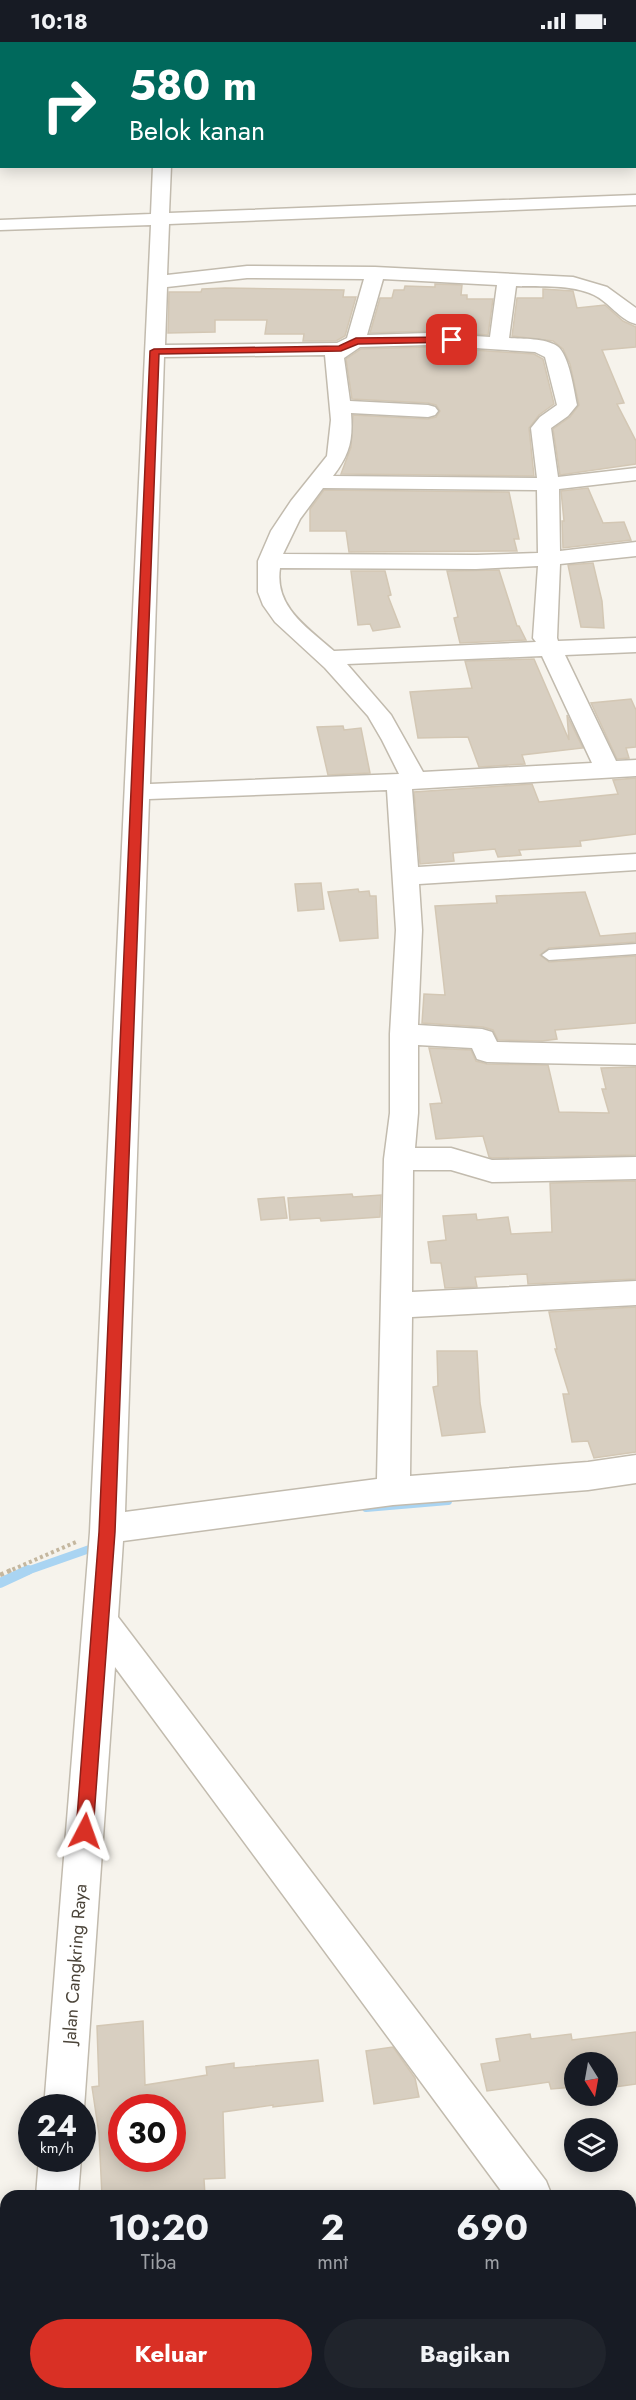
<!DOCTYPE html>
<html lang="id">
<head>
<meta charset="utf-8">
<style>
  :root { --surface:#171b24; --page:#20242c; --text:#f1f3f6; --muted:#9ea1a6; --accent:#d93025 }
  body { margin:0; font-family:Jost,sans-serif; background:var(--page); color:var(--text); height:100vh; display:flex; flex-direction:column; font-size:22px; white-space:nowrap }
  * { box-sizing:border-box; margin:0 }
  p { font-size:20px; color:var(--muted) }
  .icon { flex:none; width:33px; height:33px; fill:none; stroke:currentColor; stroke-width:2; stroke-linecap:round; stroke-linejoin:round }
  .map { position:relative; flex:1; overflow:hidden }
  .details { position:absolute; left:0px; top:2148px; width:636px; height:210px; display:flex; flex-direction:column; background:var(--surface); border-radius:18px 18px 0 0; box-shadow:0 3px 15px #0003 }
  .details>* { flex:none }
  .banner { position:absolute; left:0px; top:0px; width:636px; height:126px; box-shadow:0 3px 15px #0003; background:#00695c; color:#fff; overflow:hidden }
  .needle { width:39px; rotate:169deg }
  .fabs { position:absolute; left:564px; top:2010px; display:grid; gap:12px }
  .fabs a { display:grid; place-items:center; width:54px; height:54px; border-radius:50%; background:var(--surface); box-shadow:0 3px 15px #0003; font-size:30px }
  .speed { position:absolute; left:18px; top:2052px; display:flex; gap:12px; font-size:30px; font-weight:700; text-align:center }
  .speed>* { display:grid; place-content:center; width:78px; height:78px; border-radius:50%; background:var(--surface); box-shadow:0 3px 15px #0003; line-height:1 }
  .speed small { font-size:15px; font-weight:400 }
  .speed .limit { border:9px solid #d22; background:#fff; color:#111 }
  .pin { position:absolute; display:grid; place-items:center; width:51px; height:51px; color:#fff; margin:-26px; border-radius:12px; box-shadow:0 3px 9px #0006 }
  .me { position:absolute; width:66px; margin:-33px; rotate:4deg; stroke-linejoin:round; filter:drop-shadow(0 0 4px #0008) }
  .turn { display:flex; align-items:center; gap:21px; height:126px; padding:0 30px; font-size:27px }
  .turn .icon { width:78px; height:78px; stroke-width:2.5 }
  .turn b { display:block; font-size:42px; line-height:51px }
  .eta { display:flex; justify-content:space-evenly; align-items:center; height:102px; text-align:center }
  .eta b { font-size:36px; font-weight:700; line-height:42px }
  .primary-button { display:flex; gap:12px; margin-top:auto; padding:12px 30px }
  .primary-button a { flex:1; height:69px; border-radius:36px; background:var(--accent); color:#fff; font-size:24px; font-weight:700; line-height:69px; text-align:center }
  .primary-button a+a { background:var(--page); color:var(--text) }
  .status { display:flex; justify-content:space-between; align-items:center; height:42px; padding:0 30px; background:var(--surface); direction:ltr }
  .status svg { height:16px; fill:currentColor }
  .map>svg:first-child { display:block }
</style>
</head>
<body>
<div class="status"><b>10:18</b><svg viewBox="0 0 49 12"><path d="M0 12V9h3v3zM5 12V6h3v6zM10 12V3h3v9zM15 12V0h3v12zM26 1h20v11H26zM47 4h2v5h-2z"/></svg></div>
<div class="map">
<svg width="636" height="2358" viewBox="0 0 636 2358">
  <rect width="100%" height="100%" fill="#f6f3ec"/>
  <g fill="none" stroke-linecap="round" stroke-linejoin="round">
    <!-- stream-far1 -->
    <g stroke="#a9d4f2" stroke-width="8">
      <path d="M366,1466L448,1459"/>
      <path d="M24,1530L98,1504"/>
    </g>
    <!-- stream -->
    <path stroke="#a9d4f2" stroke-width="10" d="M0,1541L28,1528"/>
  </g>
  <!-- building -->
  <g fill="#d8cfc1" stroke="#d3c7b4" stroke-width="1.5" fill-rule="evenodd">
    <path d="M435,242L462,243L461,253H467V257H493L488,293L428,289L370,291L380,256H392L394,248H404L405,244L435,245Z"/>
    <path d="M225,246L344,248L343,255H356L345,294L336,299H303L304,292H265L267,278H215V290L168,291L169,250H201L202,247Z"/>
    <path d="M543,247L573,249L577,266L605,263L623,279L636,285V305L602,308L624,361L617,362L636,399V422L560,433L553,387L570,375L579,363L570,322L563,307L553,299L512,294L517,256H543Z"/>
    <path d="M428,305L534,312L543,317L554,362L539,373L529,386L534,434L341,432L351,405L353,373L428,377L436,375L440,369L436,363L428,361L352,357L346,317L361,307Z"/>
    <path d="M588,446L603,481L624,480L631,498L563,506L562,479H564L561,449Z"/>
    <path d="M324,448L509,450L519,497H514L517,509L349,510L346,489H310V467Z"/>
    <path d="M593,521L602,559L604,586L581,585L568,523Z"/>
    <path d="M499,528L517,584H519L526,598L460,601L454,576L458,575L447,529Z"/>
    <path d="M351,529H385L391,553L388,554L400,585L373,589L370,582L358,583Z"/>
    <path d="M534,617L569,698L567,673L583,706L522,713L525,722L479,725L468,695L418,696L410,650L472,646L465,619Z"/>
    <path d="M631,657L636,668V705L626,706L629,716L617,717L591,661Z"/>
    <path d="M343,684L344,688L361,686L370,731L328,733L317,685Z"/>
    <path d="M636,736V792L580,799L581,804L519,808L521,813L498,815L495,807L453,811L454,819L420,822L414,750L532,742L539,760L618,752L613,738Z"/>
    <path d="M321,841L324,867L298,869L295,842Z"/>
    <path d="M358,847L359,850L369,849L370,854H376L378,896L340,899L328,850Z"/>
    <path d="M585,850L600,894L636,891V900L549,906L540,913L549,920L636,914V981L555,988L557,997L542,999L498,998L493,988L483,985L422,981L424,952L445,953L435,864L497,861L496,854Z"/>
    <path d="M429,1006L471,1008L476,1019L487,1022L548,1023L559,1070L609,1071L602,1047H606L601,1026L636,1025V1113L492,1116L489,1115L483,1094L436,1097L430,1062L442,1061Z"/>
    <path d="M636,1139V1237L528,1242L527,1232L475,1235L477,1245L445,1246L441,1221H431L428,1200L446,1198L443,1174L476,1172L477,1178L508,1175L511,1192L552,1190L550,1141Z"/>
    <path d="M352,1152L353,1155L381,1153L380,1175L321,1179L320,1176L290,1178L288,1156Z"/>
    <path d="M284,1155L287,1176L261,1178L258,1157Z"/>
    <path d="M636,1265V1410L594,1416L588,1399L572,1400L563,1352H569L555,1307H557L549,1270Z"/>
    <path d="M437,1309H477L480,1361L485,1390L442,1394L433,1345L438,1344Z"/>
    <path d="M143,1979L145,2043L207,2033L206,2025L234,2021V2026L318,2018L323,2059L273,2065V2063L223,2070L225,2136L204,2137L205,2154H102L99,2092L92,2045L99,2044L97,1984ZM122,2066H172V2116H122Z"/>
    <path d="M636,1990V2042L608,2046V2020H574V2045L551,2047L549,2040L487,2049L481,2022L500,2019L496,1997L530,1992L531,1997L571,1992L572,1998Z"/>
    <path d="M393,2005L415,2036L419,2055L374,2062L366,2009Z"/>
  </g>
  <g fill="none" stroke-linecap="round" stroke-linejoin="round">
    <defs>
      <path id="service" d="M636,902V912L549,918L542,913L549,908Z"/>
      <g id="minor">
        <rect x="159" y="0" width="16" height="2"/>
        <path d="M153,124H171L169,171L636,153V163L169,182L167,233L247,224L375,225L573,235L607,245L636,266V282C620,278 609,260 594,253C571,242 541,245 516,244L509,296C523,297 545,296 557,304C569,312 574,349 577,363L568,374L551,386L558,435L636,426V438L559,447L560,509L636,500V514L560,522L557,596L558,599L636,596V610L565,613L616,719L636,718V734L412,747L418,825L636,812V828L419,842L422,888L418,983L482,987L492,990L497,1000L636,1003V1023L487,1020L477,1017L472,1006L418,1003V1071L415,1106H451L492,1118L636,1115V1137L492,1140L451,1128H413L412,1250L636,1239V1263L412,1275L410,1434L588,1420L636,1413V1441L588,1448L393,1463L123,1499L118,1575L546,2139L552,2154H505L115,1625L84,2066L82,2070V2066H44L90,1490L151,183L0,188V178L151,172ZM247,236L364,237L347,296L337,301L165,303L167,245ZM383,237L497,243L490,295L428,291L367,293ZM428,303L535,310L545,315L557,363L540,375L531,386L537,436L333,434C350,412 353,398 351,371L428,375L435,373L438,369L435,365L428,363L350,359L344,316L360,305ZM325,313L331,378L327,414L291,459L271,489L258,519V550L263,563L275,580L325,626L368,674L382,698L399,732L150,742L164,315ZM323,446L537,448L538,511L476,513L283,512L300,477ZM538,524L533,596L536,600L334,609C308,586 274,565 280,526L476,527ZM542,614L592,721L423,730L391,673L347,622ZM387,748L396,888L390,992V1071L384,1117L377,1437L125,1470L149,757Z"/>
        <path d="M39,2116H81L78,2154H36Z"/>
        <path d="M630,2265L636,2268V2317L630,2314Z"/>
        <path d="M21,2352H65L64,2358H20Z"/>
      </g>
      <g id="secondary">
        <path d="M636,2301V2349L630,2350V2302Z"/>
        <path d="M261,2352H371L369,2358H259Z"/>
      </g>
    </defs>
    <!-- service casing -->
    <use href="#service" stroke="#c2bbae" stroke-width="3"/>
    <!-- minor casing -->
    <use href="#minor" stroke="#c2bbae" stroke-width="3"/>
    <!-- secondary casing -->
    <use href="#secondary" stroke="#d6c79b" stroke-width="3"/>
    <!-- path-far1 -->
    <path stroke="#c4b79f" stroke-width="4" stroke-dasharray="3 3" stroke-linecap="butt" d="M7,1530L76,1500"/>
    <!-- path -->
    <path stroke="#c4b79f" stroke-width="4.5" stroke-dasharray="4 4" stroke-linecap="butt" d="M0,1533L11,1528"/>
    <!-- service -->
    <use href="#service" fill="#fff" fill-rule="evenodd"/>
    <!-- minor -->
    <use href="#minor" fill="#fff" fill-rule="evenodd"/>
    <!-- secondary -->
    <use href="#secondary" fill="#fff3cd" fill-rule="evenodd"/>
  </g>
  <!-- route -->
  <path fill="#d93025" stroke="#8d1f18" stroke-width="1.5" d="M452,295L456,298L455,300L358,302L341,309L159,312L115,1490L93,1789L91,1794L85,1797L79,1794L76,1789L99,1490L150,309L154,307L339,304L356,296Z"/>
  <g text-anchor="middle" stroke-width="5" stroke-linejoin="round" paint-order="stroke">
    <!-- street labels -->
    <g font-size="18" fill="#4b4439" stroke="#fff">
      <text transform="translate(75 1922) rotate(-86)" y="6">Jalan Cangkring Raya</text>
    </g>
  </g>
</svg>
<div class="fabs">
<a><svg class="needle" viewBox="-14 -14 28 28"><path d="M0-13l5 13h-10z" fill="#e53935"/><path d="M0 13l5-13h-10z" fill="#9ea1a6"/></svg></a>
<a><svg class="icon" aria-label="layers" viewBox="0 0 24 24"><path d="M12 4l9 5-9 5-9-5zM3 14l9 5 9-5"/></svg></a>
</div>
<div class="speed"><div>24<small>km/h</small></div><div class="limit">30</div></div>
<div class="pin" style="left:452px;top:298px;background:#d93025"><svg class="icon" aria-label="arrive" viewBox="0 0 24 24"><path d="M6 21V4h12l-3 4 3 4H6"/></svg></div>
<svg class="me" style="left:85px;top:1789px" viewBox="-20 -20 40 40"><path d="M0-17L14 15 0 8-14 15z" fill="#d93025" stroke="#fff" stroke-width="4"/></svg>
<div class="banner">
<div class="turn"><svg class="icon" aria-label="right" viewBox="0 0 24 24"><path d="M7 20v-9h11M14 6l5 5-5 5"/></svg><div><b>580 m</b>Belok kanan</div></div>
</div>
<section class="details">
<div class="eta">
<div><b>10:20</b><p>Tiba</p></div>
<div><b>2</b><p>mnt</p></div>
<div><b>690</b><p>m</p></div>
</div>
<div class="primary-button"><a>Keluar</a><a>Bagikan</a></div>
</section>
</div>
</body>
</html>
